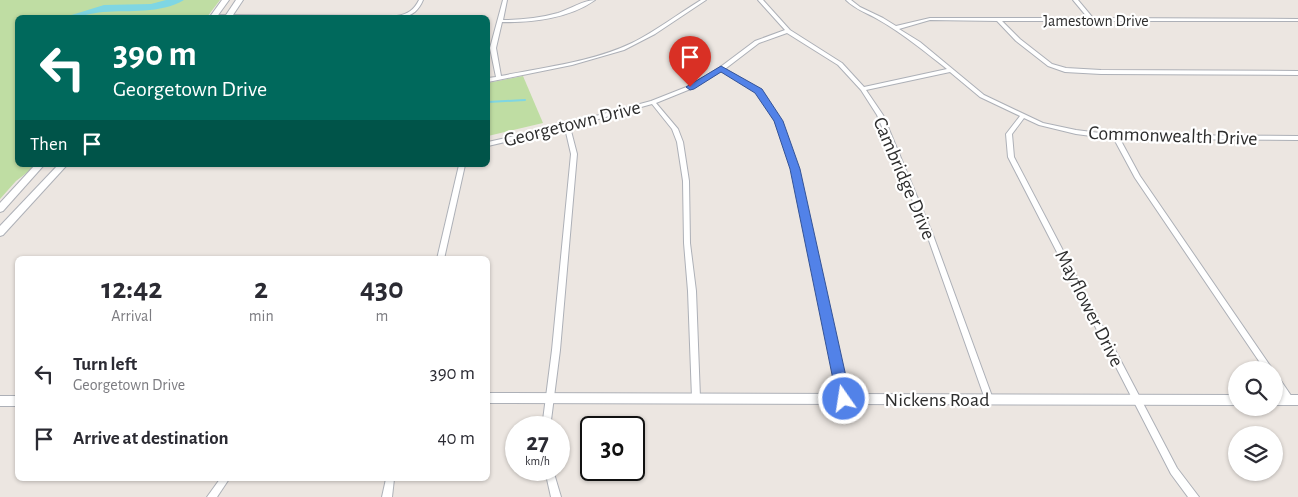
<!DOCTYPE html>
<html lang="en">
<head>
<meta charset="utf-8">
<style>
  :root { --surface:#fff; --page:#f2f2f3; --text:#2b2b33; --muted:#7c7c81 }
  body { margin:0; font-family:"Alegreya Sans",sans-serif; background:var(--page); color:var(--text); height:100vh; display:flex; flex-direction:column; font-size:19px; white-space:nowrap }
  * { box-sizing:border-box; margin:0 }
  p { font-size:16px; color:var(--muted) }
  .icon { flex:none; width:28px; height:28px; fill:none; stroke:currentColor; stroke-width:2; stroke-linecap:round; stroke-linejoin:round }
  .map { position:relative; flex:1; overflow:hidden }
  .panel { position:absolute; left:15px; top:256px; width:475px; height:225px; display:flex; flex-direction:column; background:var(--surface); border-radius:8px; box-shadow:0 1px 4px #0004 }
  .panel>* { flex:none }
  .top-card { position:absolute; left:15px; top:15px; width:475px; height:152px; border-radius:8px; box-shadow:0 1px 4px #0004; background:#00695c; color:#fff; overflow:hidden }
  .fabs { position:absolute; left:1228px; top:361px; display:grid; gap:10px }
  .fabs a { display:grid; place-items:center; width:55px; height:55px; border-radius:50%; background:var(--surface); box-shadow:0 1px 4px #0004; font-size:25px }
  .speed { position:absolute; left:505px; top:416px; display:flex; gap:10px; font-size:25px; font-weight:700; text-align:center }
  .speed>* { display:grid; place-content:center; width:65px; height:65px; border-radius:50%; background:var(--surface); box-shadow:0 1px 4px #0004; line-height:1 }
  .speed small { font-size:12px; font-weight:400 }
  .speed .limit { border:2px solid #111; border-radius:8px; background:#fff; color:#111 }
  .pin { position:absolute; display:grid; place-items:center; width:42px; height:42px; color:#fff; margin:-51px -21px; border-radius:50% 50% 50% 0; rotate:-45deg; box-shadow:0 0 5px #0007 }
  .pin .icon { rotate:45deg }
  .me { position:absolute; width:55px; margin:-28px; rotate:347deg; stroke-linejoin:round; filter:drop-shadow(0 0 4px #0008) }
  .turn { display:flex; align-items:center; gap:18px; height:105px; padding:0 15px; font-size:22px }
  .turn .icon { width:65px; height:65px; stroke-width:2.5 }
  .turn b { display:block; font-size:35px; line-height:42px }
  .then { display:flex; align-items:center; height:48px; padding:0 15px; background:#0003; gap:10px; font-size:19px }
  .eta { display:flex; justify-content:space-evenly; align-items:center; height:85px; text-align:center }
  .eta b { font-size:30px; font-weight:700; line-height:35px }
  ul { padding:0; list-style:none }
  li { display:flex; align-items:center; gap:15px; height:65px; padding:0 15px }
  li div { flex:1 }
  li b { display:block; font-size:19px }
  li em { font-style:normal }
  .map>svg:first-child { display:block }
</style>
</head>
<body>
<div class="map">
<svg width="1298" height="497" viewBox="0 0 1298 497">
  <rect width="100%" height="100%" fill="#ece6e1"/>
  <!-- green -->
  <g fill="#bfdda3">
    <path d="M0,0H220L207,17L18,18V165H37L16,181L0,199Z"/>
    <path d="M523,76L543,123L488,136V83Z"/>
  </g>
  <!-- water -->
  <path fill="#7fd6e3" d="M166,0H184C160,14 130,10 103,12C90,13 78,18 65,17L104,5L151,4Z"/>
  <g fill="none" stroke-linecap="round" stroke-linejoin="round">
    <!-- stream -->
    <path stroke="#7fd6e3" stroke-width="2" d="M488,102L525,100"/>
    <defs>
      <g id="minor">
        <path d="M419,0H423C419,10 413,15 402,18L213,17L211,16L213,15L397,16C408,14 414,10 419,0Z"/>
        <path d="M503,0H507L503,20C521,20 540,18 558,13C570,9 584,0 595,0C570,18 532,23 502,22L496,48L501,76C545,67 592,62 632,43C656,31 678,14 701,0H706L655,34L624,50L572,65L488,82V78L496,77L490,48Z"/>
        <path d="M758,0H763L790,30L842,63L864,87L947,69C925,52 904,34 879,20C868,13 856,10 846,0H851L860,7L883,18L896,26L930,18H1088L1073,0H1078L1093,18L1298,19V21H1002L1020,39L1052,64L1066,68L1101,70L1298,71V75L1101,74L1065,72L1048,66L1016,41L997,21L930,20L899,29L920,42L984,95L1043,123L1076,130L1116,135L1298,136V140L1120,139L1140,176L1273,370H1265L1135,178L1114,139L1076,134L1039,125L1024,118L1012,134L1014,157L1177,468L1199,497H1188L1171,474L1008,157L1006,134L1020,116L980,97L950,72L866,90L883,115L933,235L993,399L992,402L989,403L986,402L985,399L927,235L877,115L861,90L838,65L787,33L759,43L725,69L761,90L781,121L798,169L848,399L847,402L844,403L841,402L840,399L792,169L775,121L757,92L721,71L693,88L656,103L678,129L683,142L689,181L690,243L696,291L700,398L699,401L696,402L693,401L692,398L688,291L684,243L683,181L677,142L672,129L652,104L570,127L577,154L560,350L550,428H542L552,350L571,154L565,128L488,146V142L566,124L651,101L689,86L719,68L755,41L785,30Z"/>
        <path d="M459,165H465L444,259H437Z"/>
        <path d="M1274,374L1277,375L1292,397L1293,400L1292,403L1289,404L1286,403L1274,383Z"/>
        <path d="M545,470H553L561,497H551Z"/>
        <path d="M220,479H229L217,497H207Z"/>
        <path d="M386,479H394L392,497H382Z"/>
      </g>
      <g id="tertiary">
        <path d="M488,393L1236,395V405L488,403Z"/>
        <rect x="1274" y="395" width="24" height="10"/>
        <rect x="0" y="396" width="18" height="10"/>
      </g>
      <g id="secondary">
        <path d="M222,0H229L216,18H209Z"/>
        <path d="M236,0H243L231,18H224Z"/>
        <path d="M35,165H44L3,211L0,212V203Z"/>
        <path d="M58,165H67L3,235L0,236V226Z"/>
      </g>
    </defs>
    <!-- minor casing -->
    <use href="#minor" stroke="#adb0b7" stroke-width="2"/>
    <!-- tertiary casing -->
    <use href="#tertiary" stroke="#adb0b7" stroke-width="2"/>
    <!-- secondary casing -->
    <use href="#secondary" stroke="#adb0b7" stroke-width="2"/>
    <!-- minor -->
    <use href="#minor" fill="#fff" fill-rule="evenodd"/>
    <!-- tertiary -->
    <use href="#tertiary" fill="#fff" fill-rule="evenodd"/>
    <!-- secondary -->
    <use href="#secondary" fill="#fff" fill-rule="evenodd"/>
  </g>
  <!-- route -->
  <path fill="#5282e8" stroke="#355497" d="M721,66L762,89L783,121L800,169L851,399L849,403L844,405L839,403L837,399L790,169L774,121L755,93L721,72L694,89L690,90L686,87Z"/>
  <g text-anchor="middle" stroke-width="4.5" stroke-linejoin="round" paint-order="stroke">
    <!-- far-street labels -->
    <g font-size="16" fill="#2d2d2d" stroke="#fff">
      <text x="1096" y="26">Jamestown Drive</text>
    </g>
    <!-- street labels -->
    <g font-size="20" fill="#2d2d2d" stroke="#fff">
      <text transform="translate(572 123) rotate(-14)" y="7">Georgetown Drive</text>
      <text transform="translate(1173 135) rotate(2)" y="7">Commonwealth Drive</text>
      <text transform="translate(905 178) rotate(67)" y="7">Cambridge Drive</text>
      <text transform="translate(1090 308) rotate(63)" y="7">Mayflower Drive</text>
      <text x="937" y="406">Nickens Road</text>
    </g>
  </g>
</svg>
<div class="fabs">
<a><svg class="icon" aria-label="search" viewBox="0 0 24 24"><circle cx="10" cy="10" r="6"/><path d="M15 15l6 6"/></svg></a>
<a><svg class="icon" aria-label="layers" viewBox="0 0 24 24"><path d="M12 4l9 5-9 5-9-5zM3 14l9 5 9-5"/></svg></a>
</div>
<div class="speed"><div>27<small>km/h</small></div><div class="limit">30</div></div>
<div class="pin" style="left:690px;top:87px;background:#d93025"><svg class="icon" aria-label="arrive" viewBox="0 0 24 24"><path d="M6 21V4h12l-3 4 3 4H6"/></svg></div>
<svg class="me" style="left:844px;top:399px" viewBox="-20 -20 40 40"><circle r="17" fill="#5282e8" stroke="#fff" stroke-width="3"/><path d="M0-11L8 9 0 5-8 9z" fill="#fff"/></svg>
<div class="top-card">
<div class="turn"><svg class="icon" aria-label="left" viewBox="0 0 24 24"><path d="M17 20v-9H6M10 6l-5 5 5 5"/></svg><div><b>390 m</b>Georgetown Drive</div></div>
<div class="then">Then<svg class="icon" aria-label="arrive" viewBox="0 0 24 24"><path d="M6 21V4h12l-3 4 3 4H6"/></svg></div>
</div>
<section class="panel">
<div class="eta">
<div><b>12:42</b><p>Arrival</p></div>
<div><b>2</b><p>min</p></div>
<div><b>430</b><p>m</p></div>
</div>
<ul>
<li><svg class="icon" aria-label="left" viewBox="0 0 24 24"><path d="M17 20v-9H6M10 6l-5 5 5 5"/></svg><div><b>Turn left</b><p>Georgetown Drive</p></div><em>390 m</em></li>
<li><svg class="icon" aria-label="arrive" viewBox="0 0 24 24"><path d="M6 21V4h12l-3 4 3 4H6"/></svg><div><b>Arrive at destination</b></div><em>40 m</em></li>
</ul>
</section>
</div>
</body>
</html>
